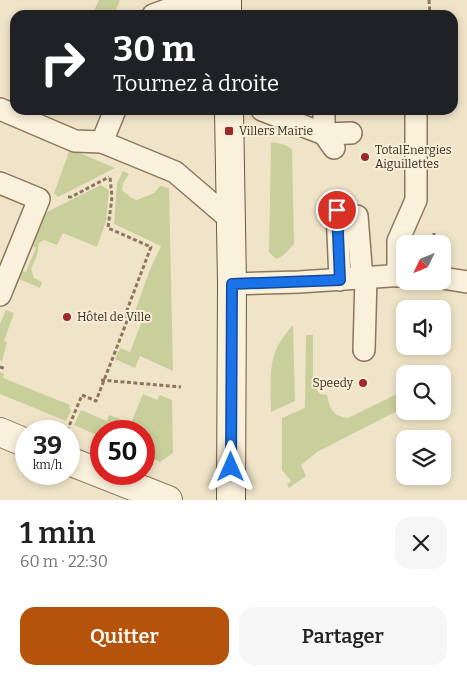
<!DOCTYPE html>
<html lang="fr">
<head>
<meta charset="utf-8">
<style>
  :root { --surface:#fff; --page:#f6f6f6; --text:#222; --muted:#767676; --accent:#b45309 }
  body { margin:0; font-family:Bitter,serif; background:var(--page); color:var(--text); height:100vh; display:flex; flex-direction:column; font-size:19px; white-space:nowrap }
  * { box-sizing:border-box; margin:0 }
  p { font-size:16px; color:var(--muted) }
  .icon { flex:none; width:28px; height:28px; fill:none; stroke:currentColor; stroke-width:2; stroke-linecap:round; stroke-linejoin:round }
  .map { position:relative; height:500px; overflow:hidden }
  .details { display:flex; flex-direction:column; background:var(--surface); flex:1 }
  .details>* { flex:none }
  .guide { position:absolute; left:10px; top:10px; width:448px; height:105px; border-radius:15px; box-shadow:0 2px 8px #0003; background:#202124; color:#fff; overflow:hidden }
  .needle { width:32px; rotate:227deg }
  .buttons { position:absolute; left:396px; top:235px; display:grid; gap:10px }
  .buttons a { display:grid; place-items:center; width:55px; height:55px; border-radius:10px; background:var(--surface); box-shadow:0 2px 8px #0003; font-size:25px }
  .speed { position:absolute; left:15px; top:420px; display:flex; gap:10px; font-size:25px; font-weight:700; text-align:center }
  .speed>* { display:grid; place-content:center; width:65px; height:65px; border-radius:50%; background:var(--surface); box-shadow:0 2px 8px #0003; line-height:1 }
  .speed small { font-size:12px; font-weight:400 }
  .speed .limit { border:8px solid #d22; background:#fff; color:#111 }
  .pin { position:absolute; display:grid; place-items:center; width:42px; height:42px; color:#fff; margin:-21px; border:2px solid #fff; border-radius:50%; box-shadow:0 1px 5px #0007 }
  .me { position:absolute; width:55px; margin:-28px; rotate:0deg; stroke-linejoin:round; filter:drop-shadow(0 0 4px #0008) }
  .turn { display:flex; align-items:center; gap:18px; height:105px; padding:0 20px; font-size:22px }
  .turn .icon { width:65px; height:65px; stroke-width:2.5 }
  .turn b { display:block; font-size:35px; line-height:42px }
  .round { display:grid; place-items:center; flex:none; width:52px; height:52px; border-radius:15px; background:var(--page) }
  .head { display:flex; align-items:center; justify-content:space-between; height:85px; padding:0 20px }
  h1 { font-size:30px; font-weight:600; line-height:38px }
  .cta { display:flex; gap:10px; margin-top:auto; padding:10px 20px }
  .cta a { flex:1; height:58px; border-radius:15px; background:var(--accent); color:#fff; font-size:20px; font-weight:600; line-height:58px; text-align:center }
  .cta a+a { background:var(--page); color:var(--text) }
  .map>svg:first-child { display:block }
</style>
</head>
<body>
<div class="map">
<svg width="467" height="500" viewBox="0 0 467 500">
  <rect width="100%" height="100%" fill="#f0e4c8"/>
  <!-- green -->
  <g fill="#c9cf9b">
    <path d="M99,0H120L114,15H92Z"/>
    <path d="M274,142L285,145L292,149L294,244C288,250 284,257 276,259L269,252L271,143Z"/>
    <path d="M70,149L115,168L58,197L54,193Z"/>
    <path d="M123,171L129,174L123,183L122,190L130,197L137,200L154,193L160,186L169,188L173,371L140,356L135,368L115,359L120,348L130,352L143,318L134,314L149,272L161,246L114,224L117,183Z"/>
    <path d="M101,185L109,190L106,221L97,247L63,233L57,245L44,240L39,243L37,255L31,269L34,278L42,282L40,288L19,279L21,271L26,272L36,248L32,246L45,213Z"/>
    <path d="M6,310L14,313L4,341L7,342L2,362L0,360V324Z"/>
    <path d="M293,325L295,401L271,412C271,374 266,354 293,325Z"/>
    <path d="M306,335H313V385L320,394L327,395C329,408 334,417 348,418L405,390V407L317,452L301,465L306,476L289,488L287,484L291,481L282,470V418L305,408Z"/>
    <path d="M0,372L4,374L3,378L70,405L69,408L71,410L66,421L0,394Z"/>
    <path d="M143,394L157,400L160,395L172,400L173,453L160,462L144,455V431H101V437L74,425L81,410L107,421L109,415L131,423Z"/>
  </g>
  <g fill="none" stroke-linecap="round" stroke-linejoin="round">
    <defs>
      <g id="lane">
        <path d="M153,15L167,10H227"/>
        <path d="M0,109L75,141L102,142"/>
        <path d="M115,110L102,142L175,172L231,220"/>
        <path d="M262,110L324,134L334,148"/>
        <path d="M324,110V134L351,133"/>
        <path d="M0,183L39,199L0,295"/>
        <path d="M337,210L340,280"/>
        <path d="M357,216L362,278"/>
        <path d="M398,276V241L416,200V110"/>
        <path d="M442,278L467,282"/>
        <path d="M232,284L299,282L405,275"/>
        <path d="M364,350L366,278"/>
      </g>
      <g id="street">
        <path d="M0,432L26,443"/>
        <path d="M69,461L168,500"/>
      </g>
      <g id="secondary">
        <path d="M227,0V15"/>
        <path d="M229,110L232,284L231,500"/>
      </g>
    </defs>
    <!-- lane casing -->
    <use href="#lane" stroke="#8d765c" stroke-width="24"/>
    <!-- street casing -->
    <use href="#street" stroke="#8d765c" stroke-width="30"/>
    <!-- secondary casing -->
    <use href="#secondary" stroke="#6f573f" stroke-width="30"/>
    <!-- path -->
    <g stroke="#8d765c" stroke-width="3" stroke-dasharray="4 2.5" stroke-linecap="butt">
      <path d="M429,0L430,15"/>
      <path d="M68,197H71L109,177"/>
      <path d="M434,233V244"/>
      <path d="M0,367L6,369"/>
      <path d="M101,380L181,387"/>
      <path d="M67,431L82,395L96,401L127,321V310L151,247L108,228L112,197L110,177"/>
    </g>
    <!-- lane -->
    <use href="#lane" stroke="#faf1dc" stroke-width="21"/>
    <!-- street -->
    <use href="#street" stroke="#faf1dc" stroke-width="28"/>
    <!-- secondary -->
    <use href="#secondary" stroke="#faf1dc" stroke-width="28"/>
  </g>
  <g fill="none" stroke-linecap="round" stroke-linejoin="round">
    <defs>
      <path id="route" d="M231,467L232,284L340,280L337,210"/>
    </defs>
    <!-- route casing -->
    <use href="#route" stroke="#114b97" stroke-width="12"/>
    <!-- route -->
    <use href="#route" stroke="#1a73e8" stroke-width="9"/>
  </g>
  <!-- markers -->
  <g fill="#9e2a2b" stroke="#f7eed8" stroke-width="2">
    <rect x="224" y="126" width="10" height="10" rx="2.5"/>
    <circle cx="365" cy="157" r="5"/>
    <circle cx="67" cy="317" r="5"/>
    <circle cx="363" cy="383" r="5"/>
  </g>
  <g text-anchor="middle" stroke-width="4" stroke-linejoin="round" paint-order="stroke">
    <!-- poi labels -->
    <g font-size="12" fill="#3d2e20" stroke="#f7eed8" text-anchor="start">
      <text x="239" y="135">Villers Mairie</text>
      <text x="375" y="154">TotalEnergies<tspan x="375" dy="14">Aiguillettes</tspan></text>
      <text x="77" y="321">Hôtel de Ville</text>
      <text x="353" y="387" text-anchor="end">Speedy</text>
    </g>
  </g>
</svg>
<div class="buttons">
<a><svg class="needle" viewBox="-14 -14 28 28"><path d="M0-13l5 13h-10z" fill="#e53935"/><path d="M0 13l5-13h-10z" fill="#767676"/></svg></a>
<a><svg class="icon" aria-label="sound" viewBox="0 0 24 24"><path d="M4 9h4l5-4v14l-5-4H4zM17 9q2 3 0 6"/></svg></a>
<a><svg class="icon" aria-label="search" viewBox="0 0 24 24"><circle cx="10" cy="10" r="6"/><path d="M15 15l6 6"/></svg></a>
<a><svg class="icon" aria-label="layers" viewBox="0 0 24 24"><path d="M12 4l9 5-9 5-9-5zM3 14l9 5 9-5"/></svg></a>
</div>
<div class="speed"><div>39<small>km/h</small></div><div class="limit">50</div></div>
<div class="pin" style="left:337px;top:210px;background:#d93025"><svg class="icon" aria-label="arrive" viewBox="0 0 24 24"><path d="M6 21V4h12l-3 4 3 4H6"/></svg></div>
<svg class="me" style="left:231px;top:467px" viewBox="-20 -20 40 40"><path d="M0-17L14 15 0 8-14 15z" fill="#1a73e8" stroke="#fff" stroke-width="4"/></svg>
<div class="guide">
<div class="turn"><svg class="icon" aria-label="right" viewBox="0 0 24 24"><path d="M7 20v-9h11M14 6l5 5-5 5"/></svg><div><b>30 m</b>Tournez à droite</div></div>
</div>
</div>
<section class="details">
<div class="head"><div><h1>1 min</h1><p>60 m · 22:30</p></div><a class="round"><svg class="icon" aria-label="close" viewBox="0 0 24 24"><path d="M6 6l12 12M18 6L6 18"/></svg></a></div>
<div class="cta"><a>Quitter</a><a>Partager</a></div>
</section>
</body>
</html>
